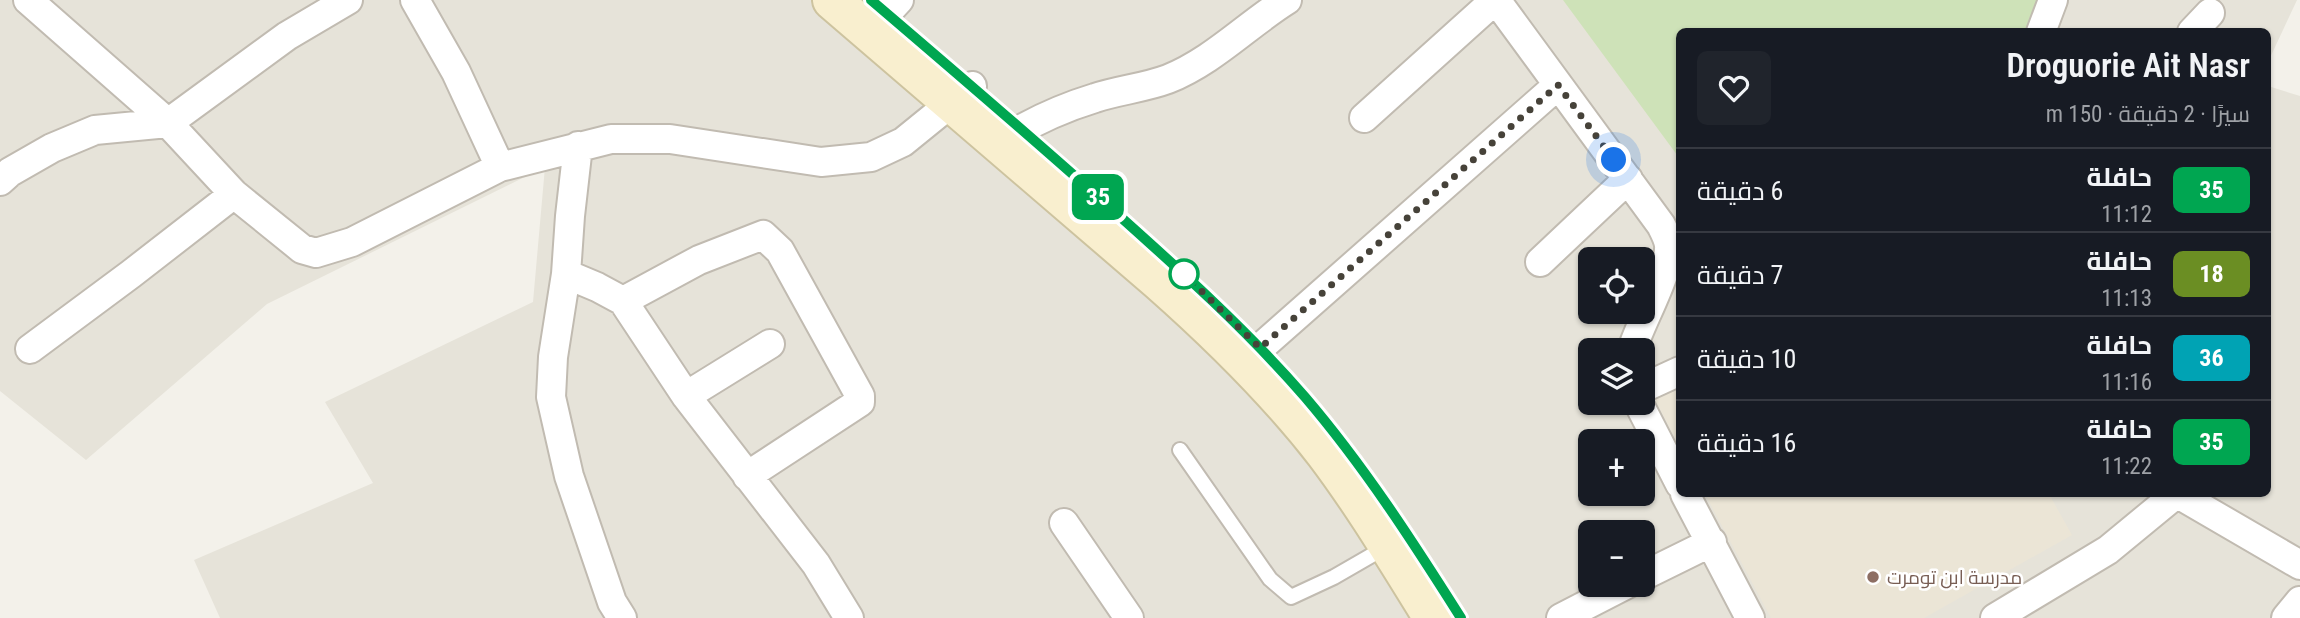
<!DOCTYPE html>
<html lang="ar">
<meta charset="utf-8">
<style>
:root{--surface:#171b24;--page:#20242c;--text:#f1f3f6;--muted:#9ea1a6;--line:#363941}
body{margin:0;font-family:"Roboto Condensed",Cairo,sans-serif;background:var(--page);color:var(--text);direction:rtl;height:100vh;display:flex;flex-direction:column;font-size:26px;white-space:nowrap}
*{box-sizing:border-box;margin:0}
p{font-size:23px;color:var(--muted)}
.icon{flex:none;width:38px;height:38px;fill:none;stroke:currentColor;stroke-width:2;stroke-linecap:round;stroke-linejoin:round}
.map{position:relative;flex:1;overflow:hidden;direction:ltr}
.drawer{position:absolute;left:1676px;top:28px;width:595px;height:469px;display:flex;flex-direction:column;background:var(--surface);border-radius:10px;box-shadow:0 2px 5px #0004;direction:rtl}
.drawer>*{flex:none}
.badge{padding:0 14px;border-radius:10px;font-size:24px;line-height:46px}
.fabs{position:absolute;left:1578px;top:247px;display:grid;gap:14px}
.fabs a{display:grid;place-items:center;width:77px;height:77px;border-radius:10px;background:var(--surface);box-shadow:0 2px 5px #0004;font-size:35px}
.you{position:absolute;width:35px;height:35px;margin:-18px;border:5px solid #fff;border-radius:50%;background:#1a73e8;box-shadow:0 0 0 10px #1a73e833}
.map>.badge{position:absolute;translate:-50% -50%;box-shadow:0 0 0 4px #fff}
.round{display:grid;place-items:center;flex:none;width:74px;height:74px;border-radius:10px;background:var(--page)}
.head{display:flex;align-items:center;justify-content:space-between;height:119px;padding:0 21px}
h1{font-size:33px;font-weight:600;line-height:52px}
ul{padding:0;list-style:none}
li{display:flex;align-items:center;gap:21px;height:84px;padding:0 21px;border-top:2px solid var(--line)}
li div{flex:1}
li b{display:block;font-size:26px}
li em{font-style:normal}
li .badge{min-width:77px;font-weight:700;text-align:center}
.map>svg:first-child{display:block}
.residential{fill:#e6e3d9;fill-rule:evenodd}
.education{fill:#ebe5d6}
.green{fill:#cee2b8}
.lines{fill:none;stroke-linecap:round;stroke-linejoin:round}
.lane-casing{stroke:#c1bbb1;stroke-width:18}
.street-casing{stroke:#c1bbb1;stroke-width:32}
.secondary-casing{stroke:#cdc39f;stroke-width:42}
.lane{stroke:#fff;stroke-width:14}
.street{stroke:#fff;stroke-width:28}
.secondary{stroke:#f9efcf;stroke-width:38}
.line-casing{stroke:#fff;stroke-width:16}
.line{stroke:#00a651;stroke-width:10}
.walk{stroke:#464239;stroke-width:7;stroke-dasharray:0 12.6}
.stop-dot{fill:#fff;stroke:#00a651;stroke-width:3.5}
.education-dot{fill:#8d6e63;stroke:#fff;stroke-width:2.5}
.labels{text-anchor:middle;stroke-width:5;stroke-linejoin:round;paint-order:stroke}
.education-label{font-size:19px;fill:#785e54;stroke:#fff;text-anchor:start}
</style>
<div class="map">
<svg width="2300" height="618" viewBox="0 0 2300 618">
<rect width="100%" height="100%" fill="#f3f1ea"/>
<!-- residential -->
<path class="residential" d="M0,0H2297L2268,62V32H1680V494H2268V86L2300,96V618H220L194,560L373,483L325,402L533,302L545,167L267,304L86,460L0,391ZM1591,259H1643V312H1591ZM1591,350H1643V402H1591ZM1591,441H1643V494H1591ZM1591,532H1643V584H1591Z"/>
<!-- education -->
<path class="education" d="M1680,377V447L1651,392Z
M1705,494H2049L2072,535L1924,618H1771Z"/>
<!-- green -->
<path class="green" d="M1563,0H2043L2029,31L1680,32V159Z"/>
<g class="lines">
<defs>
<path id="lane" d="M1180,450L1270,579L1291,597L1334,577L1386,547"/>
<path id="street" d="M28,0L168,123L234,194L302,249L316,253L352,242L500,167L611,139H670L821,162L871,157L903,142L972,86
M415,0L456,72L500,167
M1496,0L1661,225C1664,231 1668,238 1669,245C1671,270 1640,323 1632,350
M887,13L899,0
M2041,32L2053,0
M2192,32L2210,13
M1364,118L1495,0
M999,142C1028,124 1062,108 1095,98C1119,90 1144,88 1168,79C1213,61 1247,25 1287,0
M578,146L570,216L566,274L553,357L551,397L569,476L612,602L622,618
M0,181L10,172L52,148L95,130L168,123L287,36L348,0
M1540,262L1628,179
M566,274L597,287L623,301L686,396L816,564L849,618
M623,301L699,260L763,235L780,251L860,396V402L747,476
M1260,348L1558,85
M30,349L131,274L234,194
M1643,388L1680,371
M686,396L770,344
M1638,402L1680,484
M1685,494L1750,618
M2178,494L2300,565
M1064,523L1129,618
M1643,576L1712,542
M1561,618L1627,584
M1995,618L2108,550L2176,494
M2286,618L2300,601"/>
<path id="secondary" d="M832,0L1159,281C1219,334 1276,390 1325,453C1365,506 1398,562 1433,618"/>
</defs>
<!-- lane casing -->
<use href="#lane" class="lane-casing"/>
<!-- street casing -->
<use href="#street" class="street-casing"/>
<!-- secondary casing -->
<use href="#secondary" class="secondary-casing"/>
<!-- lane -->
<use href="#lane" class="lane"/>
<!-- street -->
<use href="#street" class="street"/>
<!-- secondary -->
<use href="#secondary" class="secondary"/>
</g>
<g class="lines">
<defs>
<path id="line" d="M871,0C953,70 1035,140 1115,212C1181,271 1247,330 1305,397C1364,466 1413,542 1461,618"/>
</defs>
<!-- line casing -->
<use href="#line" class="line-casing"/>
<!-- line -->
<use href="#line" class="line"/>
<!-- walk -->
<path class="walk" d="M1184,274L1260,348L1558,85L1614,160"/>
</g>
<!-- markers -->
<circle class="stop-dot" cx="1184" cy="274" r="14"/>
<circle class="education-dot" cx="1873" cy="577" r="7"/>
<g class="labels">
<!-- education labels -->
<g class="education-label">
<text x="1887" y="584">مدرسة ابن تومرت</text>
</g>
</g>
</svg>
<div class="fabs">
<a><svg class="icon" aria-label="locate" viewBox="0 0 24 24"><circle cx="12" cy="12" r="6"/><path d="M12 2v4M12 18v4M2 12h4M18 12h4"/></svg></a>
<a><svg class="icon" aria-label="layers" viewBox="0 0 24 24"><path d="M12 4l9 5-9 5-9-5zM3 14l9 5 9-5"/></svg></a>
<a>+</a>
<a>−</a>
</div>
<div class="you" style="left:1614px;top:160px"></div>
<b class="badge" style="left:1098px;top:197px;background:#00a651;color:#fff">35</b>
<section class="drawer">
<div class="head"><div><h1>Droguorie Ait Nasr</h1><p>سيرًا · 2 دقيقة · 150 m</p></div><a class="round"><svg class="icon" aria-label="heart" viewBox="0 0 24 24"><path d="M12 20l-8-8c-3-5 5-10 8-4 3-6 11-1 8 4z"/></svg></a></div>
<ul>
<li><span class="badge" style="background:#00a651;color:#fff">35</span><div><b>حافلة</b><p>11:12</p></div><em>6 دقيقة</em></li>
<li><span class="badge" style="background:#6b8e23;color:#fff">18</span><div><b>حافلة</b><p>11:13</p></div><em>7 دقيقة</em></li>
<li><span class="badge" style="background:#00a3b4;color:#fff">36</span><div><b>حافلة</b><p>11:16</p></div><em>10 دقيقة</em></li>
<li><span class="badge" style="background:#00a651;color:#fff">35</span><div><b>حافلة</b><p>11:22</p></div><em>16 دقيقة</em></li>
</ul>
</section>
</div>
